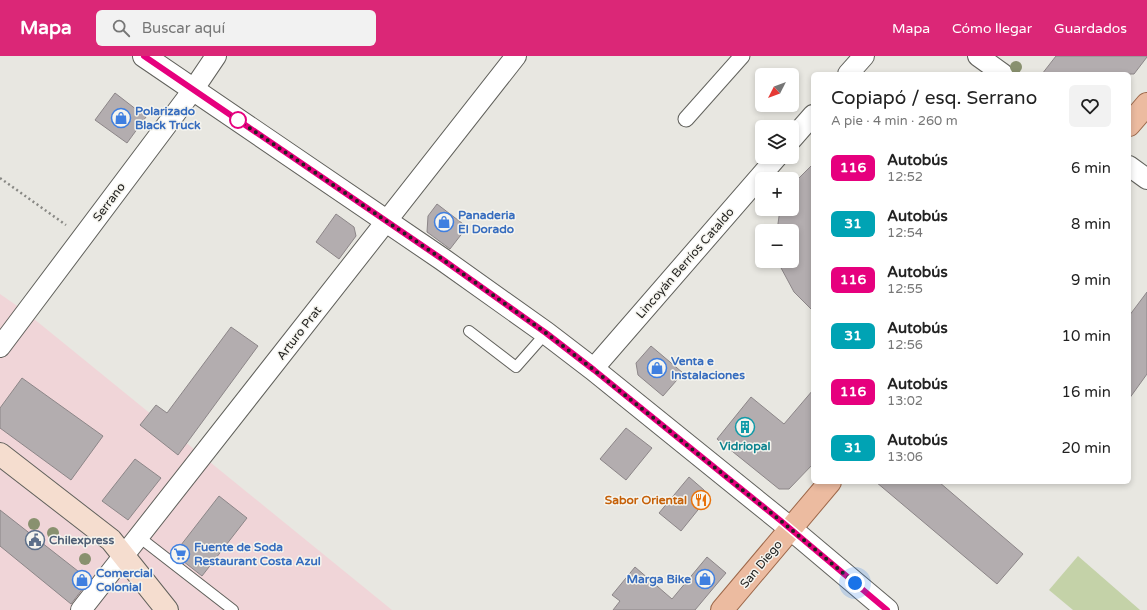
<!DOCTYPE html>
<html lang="es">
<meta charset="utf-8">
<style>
:root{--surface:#fff;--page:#f2f2f2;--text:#222;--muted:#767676;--accent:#db2777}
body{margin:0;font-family:"Varela Round",sans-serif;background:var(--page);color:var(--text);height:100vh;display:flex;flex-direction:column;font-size:15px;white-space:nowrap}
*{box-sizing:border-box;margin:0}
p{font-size:13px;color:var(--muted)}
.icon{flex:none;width:22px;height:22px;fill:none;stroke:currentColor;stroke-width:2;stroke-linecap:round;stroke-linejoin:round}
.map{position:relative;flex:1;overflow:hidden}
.sheet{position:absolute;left:811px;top:16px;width:320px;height:412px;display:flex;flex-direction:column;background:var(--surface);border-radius:6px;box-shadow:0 2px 6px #0003}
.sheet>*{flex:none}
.badge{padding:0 8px;border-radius:6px;font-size:14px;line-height:26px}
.needle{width:26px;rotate:228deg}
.fabs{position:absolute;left:755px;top:12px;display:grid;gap:8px}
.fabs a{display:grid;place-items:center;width:44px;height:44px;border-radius:6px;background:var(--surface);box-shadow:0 2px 6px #0003;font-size:20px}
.you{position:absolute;width:20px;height:20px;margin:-10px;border:3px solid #fff;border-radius:50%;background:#1a73e8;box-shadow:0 0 0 6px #1a73e833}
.map>.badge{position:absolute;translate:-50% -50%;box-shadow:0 0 0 2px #fff}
.round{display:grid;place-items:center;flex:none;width:42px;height:42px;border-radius:6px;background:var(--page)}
.head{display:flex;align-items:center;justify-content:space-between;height:68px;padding:0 20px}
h1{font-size:19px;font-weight:600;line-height:30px}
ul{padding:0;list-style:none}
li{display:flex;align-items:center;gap:12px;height:56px;padding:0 20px}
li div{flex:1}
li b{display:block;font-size:15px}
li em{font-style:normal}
li .badge{min-width:44px;font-weight:700;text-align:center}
header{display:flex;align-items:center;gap:24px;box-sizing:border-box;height:56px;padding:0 20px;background:var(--accent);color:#fff}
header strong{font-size:19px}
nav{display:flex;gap:22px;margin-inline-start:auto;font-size:14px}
.search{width:280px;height:36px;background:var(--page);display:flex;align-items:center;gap:10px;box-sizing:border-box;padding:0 14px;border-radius:6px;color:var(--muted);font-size:15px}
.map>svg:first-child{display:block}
.commercial{fill:#f0d5d8}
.green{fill:#c4d2a8}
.building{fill:#b3adaf;stroke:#8c8688}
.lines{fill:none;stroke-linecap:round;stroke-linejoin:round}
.service-casing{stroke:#61615c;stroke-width:12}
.pedestrian-casing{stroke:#61615c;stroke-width:17}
.minor-casing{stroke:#61615c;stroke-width:22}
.tertiary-casing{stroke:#61615c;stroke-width:24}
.secondary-casing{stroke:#61615c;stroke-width:24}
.primary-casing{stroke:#9d684a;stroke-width:24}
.path{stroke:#888884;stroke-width:2.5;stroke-dasharray:2 3;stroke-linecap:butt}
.service{stroke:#fff;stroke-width:10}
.pedestrian{stroke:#fff;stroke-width:15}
.minor{stroke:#fff;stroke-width:20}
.tertiary{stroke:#fff;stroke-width:22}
.secondary{stroke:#f5ddcf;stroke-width:22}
.primary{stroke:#ecbba0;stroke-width:22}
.tree{fill:#89916f}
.line-casing{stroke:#fff;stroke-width:9}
.line{stroke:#e6007e;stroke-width:6}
.walk{stroke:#222220;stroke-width:4;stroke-dasharray:0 7.2}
.stop-dot{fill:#fff;stroke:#e6007e;stroke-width:2}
.labels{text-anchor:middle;stroke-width:3;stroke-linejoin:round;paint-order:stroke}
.shop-label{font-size:12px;font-weight:bold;fill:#366cbe;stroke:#f5f4ee;text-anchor:start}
.street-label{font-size:12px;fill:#222220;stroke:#f5f4ee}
.culture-label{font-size:12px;font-weight:bold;fill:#0d838f;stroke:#f5f4ee}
.food-label{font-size:12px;font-weight:bold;fill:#c56008;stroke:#f5f4ee;text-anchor:end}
.service-label{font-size:12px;font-weight:bold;fill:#4e5e75;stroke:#f5f4ee;text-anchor:start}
</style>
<header>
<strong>Mapa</strong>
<div class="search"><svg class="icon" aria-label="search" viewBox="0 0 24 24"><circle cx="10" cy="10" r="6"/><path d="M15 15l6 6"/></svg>Buscar aquí</div>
<nav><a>Mapa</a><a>Cómo llegar</a><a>Guardados</a></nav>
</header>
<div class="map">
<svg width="1147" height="554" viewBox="0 0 1147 554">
<rect width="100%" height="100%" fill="#e8e7e1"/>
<!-- commercial -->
<path class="commercial" d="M0,238L23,254L392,554H0Z"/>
<!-- green -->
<path class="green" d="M1078,500L1140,554H1073L1049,534Z"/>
<!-- building -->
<path class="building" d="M1056,0H1147V1L1134,18H1042Z
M115,37L146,61L127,87L95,64Z
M813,108V255L794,236L780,210L779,205H792V175H777L780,153H792V129Z
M437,148L467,171L450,193L427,176L428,160Z
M336,158L354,171L356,180L339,203L316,186Z
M1147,236V318L1129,343V260Z
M231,271L258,290L178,399L140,369L156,349L167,357Z
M651,290L683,317L663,340L638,319L636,307Z
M22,322L103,380L71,424L0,372V352Z
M813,334V408L789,433H779L717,383L751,341L784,368Z
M626,372L652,392L626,424L600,403Z
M135,403L161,422L128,464L102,445Z
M689,421L704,434L706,444L681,475L659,457Z
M876,426H939L1023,498L997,528Z
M219,440L247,462L202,520L174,498Z
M0,454L83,519L84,531L71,548L0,490Z
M707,501L726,517L695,554H613L620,545L612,539L635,511L672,543Z"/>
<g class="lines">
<defs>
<path id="service" d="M469,275L516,311L546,277
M139,481L233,554"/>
<path id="pedestrian" d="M686,63L742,0"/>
<path id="minor" d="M978,0L1003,18
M848,18L864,0
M792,83L813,59
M1129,110L1147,123
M0,291L193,34L216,0
M593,313L777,101
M81,554L516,0"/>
<path id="tertiary" d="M144,0L442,203L546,277L593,313L791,473L887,554"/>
<path id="secondary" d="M0,398L111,484L167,554"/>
<path id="primary" d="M1129,69L1147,48
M722,554L830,426"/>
</defs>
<!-- service casing -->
<use href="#service" class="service-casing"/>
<!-- pedestrian casing -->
<use href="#pedestrian" class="pedestrian-casing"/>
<!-- minor casing -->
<use href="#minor" class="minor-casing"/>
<!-- tertiary casing -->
<use href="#tertiary" class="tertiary-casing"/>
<!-- secondary casing -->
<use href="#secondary" class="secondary-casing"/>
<!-- primary casing -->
<use href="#primary" class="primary-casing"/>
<!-- path -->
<path class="path" d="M0,122L66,169"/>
<!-- service -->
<use href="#service" class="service"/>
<!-- pedestrian -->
<use href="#pedestrian" class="pedestrian"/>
<!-- minor -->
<use href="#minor" class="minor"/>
<!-- tertiary -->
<use href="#tertiary" class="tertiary"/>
<!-- secondary -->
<use href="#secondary" class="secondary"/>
<!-- primary -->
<use href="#primary" class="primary"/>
</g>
<!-- trees -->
<g class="tree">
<circle cx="1016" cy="11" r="6"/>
<circle cx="34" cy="468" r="6"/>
<circle cx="53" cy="477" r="6"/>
<circle cx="85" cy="503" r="6"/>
</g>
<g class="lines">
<defs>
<path id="line" d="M144,0L442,203L546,277L594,314L781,465L887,554"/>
</defs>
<!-- line casing -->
<use href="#line" class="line-casing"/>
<!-- line -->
<use href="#line" class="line"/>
<!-- walk -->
<path class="walk" d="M238,64L232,60L442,203L546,277L594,314L781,465L855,527"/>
</g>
<!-- icons -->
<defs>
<symbol id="shop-ring" viewBox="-11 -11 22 22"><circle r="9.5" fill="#f5f4ee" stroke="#3f7fe0" stroke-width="1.5"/><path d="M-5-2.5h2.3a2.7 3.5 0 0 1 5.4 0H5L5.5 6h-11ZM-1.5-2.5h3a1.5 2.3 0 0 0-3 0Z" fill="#3f7fe0"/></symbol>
<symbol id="building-ring" viewBox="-11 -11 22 22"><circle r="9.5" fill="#f5f4ee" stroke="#0f9aa8" stroke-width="1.5"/><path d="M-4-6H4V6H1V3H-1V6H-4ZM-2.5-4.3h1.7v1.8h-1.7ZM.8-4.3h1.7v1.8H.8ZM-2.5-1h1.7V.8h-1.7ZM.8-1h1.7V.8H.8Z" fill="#0f9aa8"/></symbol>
<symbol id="restaurant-ring" viewBox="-11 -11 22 22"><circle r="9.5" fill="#f5f4ee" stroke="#e8710a" stroke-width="1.5"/><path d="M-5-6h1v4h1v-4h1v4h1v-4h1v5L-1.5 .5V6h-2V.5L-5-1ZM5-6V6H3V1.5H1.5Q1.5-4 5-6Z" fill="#e8710a"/></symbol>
<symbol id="civic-ring" viewBox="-11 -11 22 22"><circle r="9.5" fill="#f5f4ee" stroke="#5c6f8a" stroke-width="1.5"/><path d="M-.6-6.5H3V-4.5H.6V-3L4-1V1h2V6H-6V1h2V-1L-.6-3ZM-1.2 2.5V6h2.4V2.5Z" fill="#5c6f8a"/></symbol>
<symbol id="supermarket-ring" viewBox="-11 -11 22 22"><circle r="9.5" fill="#f5f4ee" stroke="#3f7fe0" stroke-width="1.5"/><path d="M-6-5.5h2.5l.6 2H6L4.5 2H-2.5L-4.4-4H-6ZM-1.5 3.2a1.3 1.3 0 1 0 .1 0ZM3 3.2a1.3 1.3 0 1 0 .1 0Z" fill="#3f7fe0"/></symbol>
</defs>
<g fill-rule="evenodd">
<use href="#shop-ring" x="110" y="51" width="22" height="22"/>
<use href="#shop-ring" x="433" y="155" width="22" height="22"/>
<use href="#shop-ring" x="646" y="301" width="22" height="22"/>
<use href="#building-ring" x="734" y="360" width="22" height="22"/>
<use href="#restaurant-ring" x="690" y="433" width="22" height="22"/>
<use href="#civic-ring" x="24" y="473" width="22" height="22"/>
<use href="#supermarket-ring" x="169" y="487" width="22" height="22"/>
<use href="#shop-ring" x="694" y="512" width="22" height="22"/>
<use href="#shop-ring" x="71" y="513" width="22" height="22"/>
</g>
<!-- markers -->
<circle class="stop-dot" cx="238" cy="64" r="8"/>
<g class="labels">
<!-- shop labels -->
<g class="shop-label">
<text x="135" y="59">Polarizado<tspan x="135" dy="14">Black Truck</tspan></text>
<text x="458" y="163">Panaderia<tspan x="458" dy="14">El Dorado</tspan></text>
<text x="671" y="309">Venta e<tspan x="671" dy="14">Instalaciones</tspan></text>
<text x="194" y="495">Fuente de Soda<tspan x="194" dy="14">Restaurant Costa Azul</tspan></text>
<text x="96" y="521">Comercial<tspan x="96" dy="14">Colonial</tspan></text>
<text x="691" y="527" text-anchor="end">Marga Bike</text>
</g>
<!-- street labels -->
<g class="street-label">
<text transform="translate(109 146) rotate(-53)" y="4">Serrano</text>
<text transform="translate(685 207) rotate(-49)" y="4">Lincoyán Berríos Cataldo</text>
<text transform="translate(299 277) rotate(-52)" y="4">Arturo Prat</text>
<text transform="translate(761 508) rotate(-50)" y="4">San Diego</text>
</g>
<!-- culture labels -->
<g class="culture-label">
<text x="745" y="394">Vidriopal</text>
</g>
<!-- food labels -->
<g class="food-label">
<text x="687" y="448">Sabor Oriental</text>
</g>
<!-- service labels -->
<g class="service-label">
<text x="49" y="488">Chilexpress</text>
</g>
</g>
</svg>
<div class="fabs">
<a><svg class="needle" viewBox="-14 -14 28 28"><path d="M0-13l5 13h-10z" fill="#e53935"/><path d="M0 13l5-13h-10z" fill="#767676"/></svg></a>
<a><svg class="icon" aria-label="layers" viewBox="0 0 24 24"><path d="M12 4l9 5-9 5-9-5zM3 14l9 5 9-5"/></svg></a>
<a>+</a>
<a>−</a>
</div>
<div class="you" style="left:855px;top:527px"></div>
<section class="sheet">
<div class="head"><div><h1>Copiapó / esq. Serrano</h1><p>A pie · 4 min · 260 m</p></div><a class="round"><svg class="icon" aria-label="heart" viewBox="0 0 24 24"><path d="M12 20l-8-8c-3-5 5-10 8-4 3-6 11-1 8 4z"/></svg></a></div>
<ul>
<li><span class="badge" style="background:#e6007e;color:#fff">116</span><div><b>Autobús</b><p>12:52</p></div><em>6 min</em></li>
<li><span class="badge" style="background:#00a3b4;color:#fff">31</span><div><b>Autobús</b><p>12:54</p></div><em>8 min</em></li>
<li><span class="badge" style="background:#e6007e;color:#fff">116</span><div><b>Autobús</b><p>12:55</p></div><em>9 min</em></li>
<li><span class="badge" style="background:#00a3b4;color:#fff">31</span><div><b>Autobús</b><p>12:56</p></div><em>10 min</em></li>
<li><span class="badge" style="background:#e6007e;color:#fff">116</span><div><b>Autobús</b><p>13:02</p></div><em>16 min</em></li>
<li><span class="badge" style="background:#00a3b4;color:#fff">31</span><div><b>Autobús</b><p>13:06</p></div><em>20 min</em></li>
</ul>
</section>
</div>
